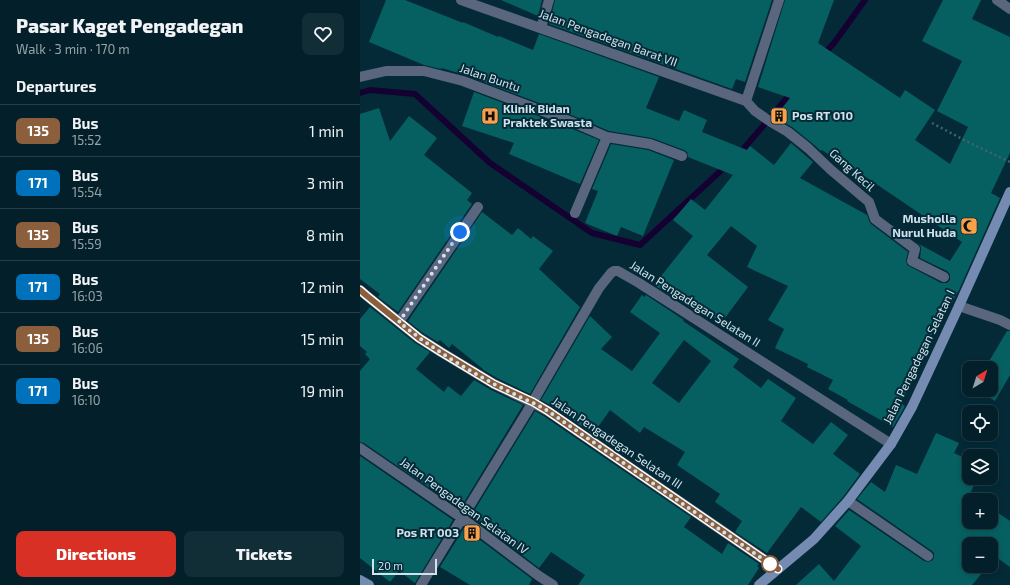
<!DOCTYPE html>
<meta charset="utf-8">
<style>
:root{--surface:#03202a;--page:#112d36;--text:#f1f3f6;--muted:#97a3a8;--line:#243e47;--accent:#d93025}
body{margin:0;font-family:"Exo 2",sans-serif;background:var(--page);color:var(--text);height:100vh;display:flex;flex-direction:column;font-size:15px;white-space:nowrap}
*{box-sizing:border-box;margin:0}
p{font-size:13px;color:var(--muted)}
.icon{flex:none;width:22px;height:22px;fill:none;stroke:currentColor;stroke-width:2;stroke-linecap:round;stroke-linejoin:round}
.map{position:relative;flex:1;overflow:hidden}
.sheet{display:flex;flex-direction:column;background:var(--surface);width:360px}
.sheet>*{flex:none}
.badge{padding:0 8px;border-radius:6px;font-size:14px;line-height:26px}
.needle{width:26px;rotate:38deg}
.tools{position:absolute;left:602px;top:361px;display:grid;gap:8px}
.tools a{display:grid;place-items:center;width:36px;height:36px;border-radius:8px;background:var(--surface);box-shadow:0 2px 6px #0003,0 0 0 1px var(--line);font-size:20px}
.scale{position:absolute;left:12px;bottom:10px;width:65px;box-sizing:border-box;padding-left:4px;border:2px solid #d0e3ec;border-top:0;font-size:11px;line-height:14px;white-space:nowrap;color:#d0e3ec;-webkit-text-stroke:3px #042a38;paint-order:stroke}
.you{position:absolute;width:20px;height:20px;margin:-10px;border:3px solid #fff;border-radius:50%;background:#1a73e8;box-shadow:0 0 0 6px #1a73e833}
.map>.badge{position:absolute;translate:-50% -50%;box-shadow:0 0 0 2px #fff}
h2{padding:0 16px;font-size:15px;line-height:36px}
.round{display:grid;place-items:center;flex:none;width:42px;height:42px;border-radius:8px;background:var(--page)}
.summary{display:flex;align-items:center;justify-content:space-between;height:68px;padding:0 16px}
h1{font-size:19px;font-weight:800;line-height:30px}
.button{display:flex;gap:8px;margin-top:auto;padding:8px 16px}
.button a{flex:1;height:46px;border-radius:8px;background:var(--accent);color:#fff;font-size:16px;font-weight:800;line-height:46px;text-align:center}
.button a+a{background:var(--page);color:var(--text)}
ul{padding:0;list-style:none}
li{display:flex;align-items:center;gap:12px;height:52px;padding:0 16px;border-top:1px solid var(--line)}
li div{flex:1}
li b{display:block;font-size:15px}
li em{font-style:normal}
li .badge{min-width:44px;font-weight:700;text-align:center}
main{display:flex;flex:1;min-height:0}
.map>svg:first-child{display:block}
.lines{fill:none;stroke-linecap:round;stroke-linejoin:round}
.stream{stroke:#140031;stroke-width:6}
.building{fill:#066061;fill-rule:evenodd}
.path{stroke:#42626f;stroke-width:2.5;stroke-dasharray:2 3;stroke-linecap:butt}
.street{stroke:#59667e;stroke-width:10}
.secondary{stroke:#758bb1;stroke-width:10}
.line-casing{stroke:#fff;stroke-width:9}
.line{stroke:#8b5e3c;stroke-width:6}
.walk{stroke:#d0e3ec;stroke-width:4;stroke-dasharray:0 7.2}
.stop-dot{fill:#fff;stroke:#8b5e3c;stroke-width:2}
.labels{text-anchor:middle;stroke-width:4;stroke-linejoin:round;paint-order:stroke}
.street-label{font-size:12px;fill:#d0e3ec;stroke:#042a38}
.poi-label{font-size:12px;font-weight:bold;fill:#d0e3ec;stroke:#042a38;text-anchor:start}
</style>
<main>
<section class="sheet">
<div class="summary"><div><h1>Pasar Kaget Pengadegan</h1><p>Walk · 3 min · 170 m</p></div><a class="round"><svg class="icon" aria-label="heart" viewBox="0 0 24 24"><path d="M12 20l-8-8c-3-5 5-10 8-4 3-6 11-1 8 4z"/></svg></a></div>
<h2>Departures</h2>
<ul>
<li><span class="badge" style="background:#8b5e3c;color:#fff">135</span><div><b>Bus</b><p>15:52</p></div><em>1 min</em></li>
<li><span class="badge" style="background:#0072bc;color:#fff">171</span><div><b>Bus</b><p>15:54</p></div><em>3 min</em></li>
<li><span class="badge" style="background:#8b5e3c;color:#fff">135</span><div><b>Bus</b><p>15:59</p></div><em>8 min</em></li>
<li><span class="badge" style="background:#0072bc;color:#fff">171</span><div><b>Bus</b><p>16:03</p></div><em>12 min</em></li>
<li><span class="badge" style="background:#8b5e3c;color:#fff">135</span><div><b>Bus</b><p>16:06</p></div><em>15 min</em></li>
<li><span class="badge" style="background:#0072bc;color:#fff">171</span><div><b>Bus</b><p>16:10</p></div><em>19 min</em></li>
</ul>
<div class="button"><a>Directions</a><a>Tickets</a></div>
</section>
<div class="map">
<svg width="650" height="585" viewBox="0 0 650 585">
<rect width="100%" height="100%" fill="#042a38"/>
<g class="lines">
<!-- stream -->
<path class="stream" d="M463,55L474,43L505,0
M0,93L10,90L55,94L130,163L232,233L280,245L366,166
M379,154L433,91"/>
</g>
<!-- building -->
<path class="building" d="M26,0H45L103,23V22L138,37L139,36L173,50L179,34L299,77L286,108L319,121L324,110L347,120L342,132L387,150L390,146L414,165L431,143L453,162L440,178L507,215L509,221L511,224L548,252L546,260L547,265L581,283H587L590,280V274L587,271L560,258L561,250V247L559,244L590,261L602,242L494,169L493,171L462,150L461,151L452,143L432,127L415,117L430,98L398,87L425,0H474L458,43L540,98L545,90L575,110L555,140L590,164L608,127L577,111L602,61L562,41L583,0H621L612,19L650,37V153L631,193L640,198L599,290L585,315L583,314L561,356L564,357L545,390H547L540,403L545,406L533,427L487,401L488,400L468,389L473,380L447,367L448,364L415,348L424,329L408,320L428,286L387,267L397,246L371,226L347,255L388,287L362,322L332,307L331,308L294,285L333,236L313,220L331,199L345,210L373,175L328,157L327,152L324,150L292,138L249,131L219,118L105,75L82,68L81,69L64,65L9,42Z
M141,0H182L178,16Z
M195,0H412L385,82L376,79L372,89L189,24Z
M114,92L215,130L239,140L220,184L149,154L154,143L102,126Z
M19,108L30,141L49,116L77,138L64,155L112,193L107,200L112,204L38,312L18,297L20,294L0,279V114Z
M251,144L288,150L314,160L283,236L261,227L257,236L225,223L238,191L232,189Z
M122,212L152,235L158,228L171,239L173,236L193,251L179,269L220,307L170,394L137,378L122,369H123L92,344L89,348L80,340L78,342L63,333L48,321Z
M282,295L284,297L286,295L324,320L323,321L379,359L373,367L401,388L408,379L436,398L421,421L453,444L471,422L488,435L473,454L500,474L483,497L461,522L441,507L407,553L375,532L382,521L355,502L360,494L317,465L325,452L284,427L280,433L250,410L233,434L192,406L181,400L230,316L252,337L241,349L272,371L300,333L270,312ZM324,340L351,361L319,403L292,383Z
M10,307L55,343L70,352L56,369L84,392L88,386L101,396L114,380L131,390L163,405L100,509L4,443L0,442V371L10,359L5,354L7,352L0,346V319Z
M647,331H650V375L635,401L617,390H631V368H625Z
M175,411L185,417L331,517L324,527L362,554L368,543L399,564L397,566L399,568L388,585H218L225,575L191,552L179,568L111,516Z
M576,433L599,443L594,453L609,460V478H617L610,494L618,500H609V522H631V508L650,521V567L636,557L631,562V544H609V566H628L612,585H436L459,564L474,581L501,546L475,526L489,510L564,561L568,562L573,560L574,556V553L572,551L497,499L511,482L525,492L536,465L557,474Z
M0,456L93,520L55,583L39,571L30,582L0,558Z
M104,528L172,579L169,585H110L80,567Z"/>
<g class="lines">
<!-- path -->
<path class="path" d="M572,123L606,141L650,162"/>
<!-- street -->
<path class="street" d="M101,0L386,101L395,111L411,122L428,132L448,148L471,170L509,202L515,219L555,249L552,261L584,277
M637,0L650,9
M181,28L189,0
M0,77L26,71H64L103,81L217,124L247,137L215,213
M386,101L419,0
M247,137L290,144L322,156
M0,290L7,296L59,338L81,352L134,384L173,403L188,411L418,569
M599,306L640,320L650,325
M39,322L118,207
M0,448L102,518L179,576L193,585
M488,501L568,556
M61,585L167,412L179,391L239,288L251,273L254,271H258L279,283L531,444"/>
<!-- secondary -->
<path class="secondary" d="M0,580L9,585
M399,585L454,539L488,501L531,444L552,407L599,306L650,192"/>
</g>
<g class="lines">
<defs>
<path id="line" d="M0,290L7,296L59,338L81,352L134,384L173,402L188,411L418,569"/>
</defs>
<!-- line casing -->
<use href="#line" class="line-casing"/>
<!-- line -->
<use href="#line" class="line"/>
<!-- walk -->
<path class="walk" d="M100,232L39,322C68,346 101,366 134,384C152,394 171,401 188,411L410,564"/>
</g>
<!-- icons -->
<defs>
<symbol id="hospital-square" viewBox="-11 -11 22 22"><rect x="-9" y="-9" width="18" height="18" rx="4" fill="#f8a14a" stroke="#042a38"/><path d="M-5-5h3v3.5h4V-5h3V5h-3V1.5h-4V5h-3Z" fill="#111"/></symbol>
<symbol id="building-square" viewBox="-11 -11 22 22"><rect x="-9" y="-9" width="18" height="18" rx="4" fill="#f8a14a" stroke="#042a38"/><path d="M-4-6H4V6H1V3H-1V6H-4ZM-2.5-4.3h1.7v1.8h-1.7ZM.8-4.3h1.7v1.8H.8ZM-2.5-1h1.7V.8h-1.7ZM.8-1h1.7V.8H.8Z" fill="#111"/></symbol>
<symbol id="mosque-square" viewBox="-11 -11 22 22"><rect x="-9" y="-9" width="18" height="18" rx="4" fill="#f8a14a" stroke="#042a38"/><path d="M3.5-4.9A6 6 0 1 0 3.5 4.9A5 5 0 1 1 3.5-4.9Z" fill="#111"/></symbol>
</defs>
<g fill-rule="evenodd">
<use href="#hospital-square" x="120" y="106" width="20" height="20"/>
<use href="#building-square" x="409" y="106" width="20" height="20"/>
<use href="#mosque-square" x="599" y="216" width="20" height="20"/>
<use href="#building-square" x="102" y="523" width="20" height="20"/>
</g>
<!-- markers -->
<circle class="stop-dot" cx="410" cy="564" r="8"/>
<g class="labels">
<!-- street labels -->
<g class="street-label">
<text transform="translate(248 38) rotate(20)" y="4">Jalan Pengadegan Barat VII</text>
<text transform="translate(130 78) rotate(19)" y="4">Jalan Buntu</text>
<text transform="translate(492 170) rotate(42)" y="4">Gang Kecil</text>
<text transform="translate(335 304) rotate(32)" y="4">Jalan Pengadegan Selatan II</text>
<text transform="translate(559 357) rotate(-64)" y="4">Jalan Pengadegan Selatan I</text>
<text transform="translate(257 443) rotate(34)" y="4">Jalan Pengadegan Selatan III</text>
<text transform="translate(104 506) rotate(36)" y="4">Jalan Pengadegan Selatan IV</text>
</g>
<!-- poi labels -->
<g class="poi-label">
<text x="143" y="113">Klinik Bidan<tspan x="143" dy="14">Praktek Swasta</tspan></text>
<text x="432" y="120">Pos RT 010</text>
<text x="596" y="223" text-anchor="end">Musholla<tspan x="596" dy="14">Nurul Huda</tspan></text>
<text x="99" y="537" text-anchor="end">Pos RT 003</text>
</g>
</g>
</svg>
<div class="tools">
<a><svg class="needle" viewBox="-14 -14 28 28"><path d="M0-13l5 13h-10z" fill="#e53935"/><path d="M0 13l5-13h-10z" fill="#97a3a8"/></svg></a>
<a><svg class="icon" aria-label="locate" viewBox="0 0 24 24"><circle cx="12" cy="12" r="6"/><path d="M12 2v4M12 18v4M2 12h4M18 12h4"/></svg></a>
<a><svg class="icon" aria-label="layers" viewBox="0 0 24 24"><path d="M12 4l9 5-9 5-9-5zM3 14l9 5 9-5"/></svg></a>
<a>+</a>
<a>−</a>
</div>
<div class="scale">20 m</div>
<div class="you" style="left:100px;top:232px"></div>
</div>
</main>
